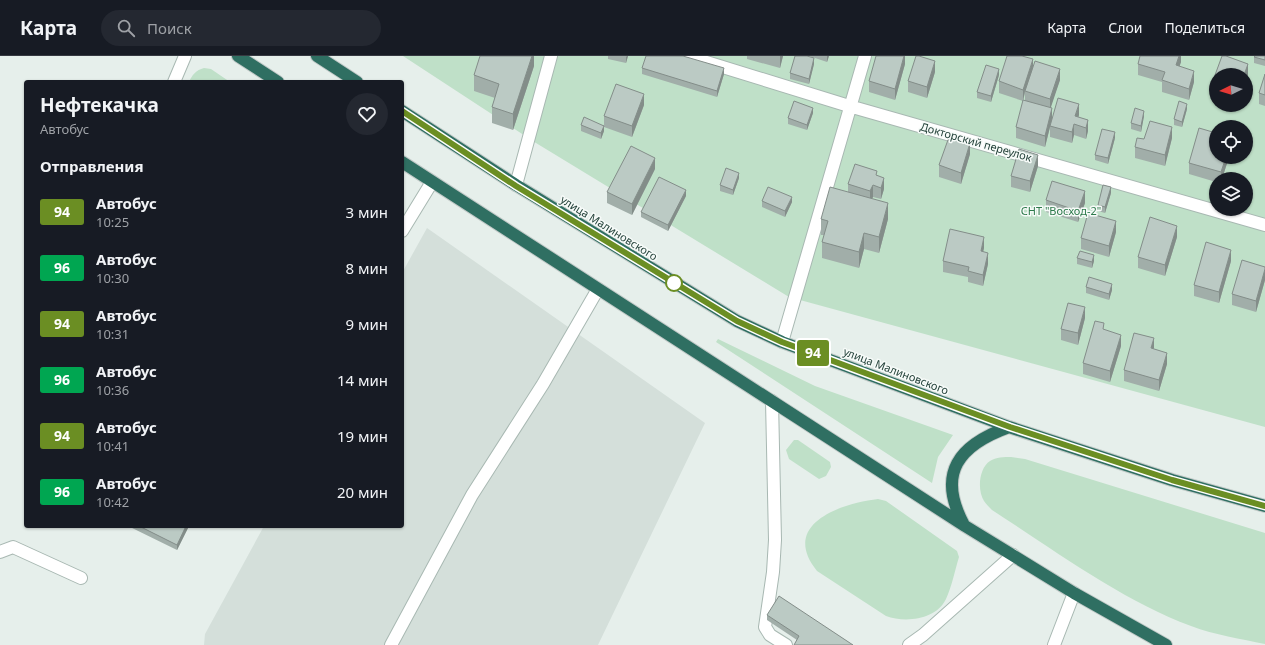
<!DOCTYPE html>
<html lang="ru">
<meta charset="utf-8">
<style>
:root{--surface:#171b24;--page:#242831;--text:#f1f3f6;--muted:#9ea1a6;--line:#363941}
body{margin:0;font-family:"Noto Sans",sans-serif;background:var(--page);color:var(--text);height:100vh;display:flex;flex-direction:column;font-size:15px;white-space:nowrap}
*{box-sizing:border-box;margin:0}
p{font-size:13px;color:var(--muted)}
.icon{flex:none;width:22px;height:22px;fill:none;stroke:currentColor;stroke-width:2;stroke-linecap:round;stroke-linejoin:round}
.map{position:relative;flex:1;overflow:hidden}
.sheet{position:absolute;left:24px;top:24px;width:380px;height:448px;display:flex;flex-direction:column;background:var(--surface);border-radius:4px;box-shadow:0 1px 3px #0004}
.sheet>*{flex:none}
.badge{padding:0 8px;border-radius:3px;font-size:14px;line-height:26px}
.needle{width:26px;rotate:265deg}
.tools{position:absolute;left:1209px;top:12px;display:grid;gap:8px}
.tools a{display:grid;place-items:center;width:44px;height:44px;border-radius:50%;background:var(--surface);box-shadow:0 1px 3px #0004;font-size:20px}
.map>.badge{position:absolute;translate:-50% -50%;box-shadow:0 0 0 2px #fff}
h2{padding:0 16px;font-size:15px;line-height:36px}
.round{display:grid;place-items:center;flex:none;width:42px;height:42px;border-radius:21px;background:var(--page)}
.summary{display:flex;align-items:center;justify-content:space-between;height:68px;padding:0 16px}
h1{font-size:19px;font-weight:700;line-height:30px}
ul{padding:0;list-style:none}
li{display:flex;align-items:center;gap:12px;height:56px;padding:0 16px}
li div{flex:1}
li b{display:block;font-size:15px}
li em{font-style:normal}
li .badge{min-width:44px;font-weight:700;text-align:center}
header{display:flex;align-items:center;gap:24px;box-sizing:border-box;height:56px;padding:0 20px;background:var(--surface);border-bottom:1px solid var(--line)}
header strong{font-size:19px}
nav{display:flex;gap:22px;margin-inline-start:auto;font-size:14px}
.search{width:280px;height:36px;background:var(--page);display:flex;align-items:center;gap:10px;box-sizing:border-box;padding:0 14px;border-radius:22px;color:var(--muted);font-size:15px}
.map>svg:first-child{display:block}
.built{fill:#d4dfda}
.green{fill:#bfe0c8;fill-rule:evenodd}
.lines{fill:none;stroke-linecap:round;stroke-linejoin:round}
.minor-casing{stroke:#a8b8b2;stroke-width:14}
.highway-casing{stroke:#c2cac8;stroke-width:14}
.minor{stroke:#fff;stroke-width:12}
.highway{stroke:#2f6f62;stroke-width:12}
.wall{fill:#a1aea9}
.shaded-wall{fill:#838d89}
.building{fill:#bbcac4;stroke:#838d89}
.line-casing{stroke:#fff;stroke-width:9}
.line{stroke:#6b8e23;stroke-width:6}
.stop-dot{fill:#fff;stroke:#6b8e23;stroke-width:2}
.labels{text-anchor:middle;stroke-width:3;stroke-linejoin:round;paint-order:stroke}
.street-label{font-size:11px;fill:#24423a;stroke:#f7fbf9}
.park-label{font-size:11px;fill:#2d7a4b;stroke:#f7fbf9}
</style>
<header>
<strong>Карта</strong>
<div class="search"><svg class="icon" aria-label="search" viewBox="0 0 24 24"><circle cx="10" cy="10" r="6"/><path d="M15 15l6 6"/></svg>Поиск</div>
<nav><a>Карта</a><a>Слои</a><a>Поделиться</a></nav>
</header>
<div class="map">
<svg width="1265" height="589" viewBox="0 0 1265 589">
<rect width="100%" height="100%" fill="#e6efeb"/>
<!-- built -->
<path class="built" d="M427,172L705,367L598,589H204L205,578L264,470H402V217Z"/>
<!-- green -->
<path class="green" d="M403,0H1265V371L789,241L536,87ZM1216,19H1246V49H1216ZM1216,71H1246V101H1216ZM1216,123H1246V153H1216Z
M204,12L211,13L230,26H189C192,19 196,14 204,12Z
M718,283L815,330L953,379L938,401L932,427L716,286Z
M794,384H798L830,406L831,411L826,420L819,423L789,403L786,394Z
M1011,401L1025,403L1265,477V588C1241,583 1215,579 1191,570C1123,545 1054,494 992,454C989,451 986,448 984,445C977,434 979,412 990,405C996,401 1004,401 1011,401Z
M878,443L886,445L957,495L959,501C955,514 952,530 946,543C936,564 905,567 886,560L817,515C779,468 842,447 878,443Z"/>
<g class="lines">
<defs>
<path id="minor" d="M687,0L849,50L1265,169
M174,26L185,0
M516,129L551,0
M402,175L432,126
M782,286L865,0
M772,345L775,484L773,516L765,571L770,579L786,589
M0,496L13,491L81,522
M391,589L472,439L543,328L598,233
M909,589L923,579L1013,499
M1054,589L1074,537"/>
<path id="highway" d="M238,0L278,26
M317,0L357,26
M402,55L516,129L737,265L782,286L1009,371L1172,424L1265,450
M402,106L965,470L1074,537L1166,589
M964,469C936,417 959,389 1009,371"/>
</defs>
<!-- minor casing -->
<use href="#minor" class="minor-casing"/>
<!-- highway casing -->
<use href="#highway" class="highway-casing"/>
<!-- minor -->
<use href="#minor" class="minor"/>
<!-- highway -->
<use href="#highway" class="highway"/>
</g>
<!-- wall -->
<path class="wall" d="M534,0V10L513,74L492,67V51L495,42L474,35V19Z
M608,0H628L626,7L608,3Z
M747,0H783L780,12L747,3Z
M809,0H829L827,6Z
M905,0V8L895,44L869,36V25Z
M1181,0V6L1179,10L1194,26L1189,44L1162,36V26L1138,19V8Z
M1222,0H1226L1248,8V19L1246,25V19H1216V43L1211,41V30Z
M1265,0V10L1254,7V1Z
M814,8L809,28L790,23V17Z
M642,12L724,18L717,41L642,18Z
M1033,13L1060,24L1050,51L1052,62L1079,59L1078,61L1088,64V75L1086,83L1074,79L1072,87L1050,81V71L1045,91L1016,82V71L1025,44V37L1023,45L999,37V25Z
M935,16L927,42L908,36V25Z
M1265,18V50L1259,48V37Z
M999,19L991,46L977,42V36Z
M644,49L632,81L604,71V75L601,83L581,75V69H604V60Z
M1187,53L1182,71L1174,69V63Z
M813,57L807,74L788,68V62Z
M1144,60L1141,76L1131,73V67Z
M1115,82L1108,108L1095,104V99Z
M1172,82L1165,110L1135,102V91L1144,83Z
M970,98L961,128L939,121V109Z
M1216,101H1229L1222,123H1216V126L1189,118V107Z
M1038,110L1030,136L1011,131V120Z
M655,113L632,159L607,147V136Z
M877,119L884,133L881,143L873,141L872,143L888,163L879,197L864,193L859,212L822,202V186L824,179H821V163L848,136V128Z
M739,122L733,139L720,135V129Z
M1111,137L1105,157L1098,155V149Z
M686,140L668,175L641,161V156Z
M1046,144L1085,147L1078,166L1046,156Z
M762,145L792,146L785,161L762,151Z
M1116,176L1109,201L1081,193V182Z
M1177,181L1165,220L1138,212V201Z
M984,192L983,195L988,208L983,230L968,226V221L943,216V205Z
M1077,202L1094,205L1092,212L1077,208Z
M1231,205L1219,247L1194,240V229Z
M1265,211V224L1256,256L1232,249V238Z
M1086,231L1112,234L1109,244L1086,237Z
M1085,262L1078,289L1061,284V273Z
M1104,273L1121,290L1110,326L1083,318V307Z
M1154,293L1167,308L1159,335L1124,325V314Z
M128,470H189L177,494Z
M767,559L853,589L797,584L767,564Z"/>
<!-- shaded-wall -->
<path class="shaded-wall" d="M532,0H534V10L513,74V58Z
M627,0H628L626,7V1Z
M780,0H783L780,12Z
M827,0H829L827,6Z
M904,0H905V8L895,44V33Z
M1179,0H1181V6L1176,21V9Z
M814,2V8L809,28V23Z
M1033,3V15L1025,35L1023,45V34Z
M935,5V16L927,42V31Z
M1248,8V19L1246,25V19H1244Z
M724,12V18L717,41V35Z
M999,13V19L991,46V40Z
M1060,13V24L1050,54V43Z
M1194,15V26L1189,44V33Z
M644,38V49L632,81V70Z
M1079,48V59L1076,69L1075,60Z
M1187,48V53L1182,71V66Z
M813,52V57L807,74V69Z
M1052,52V63L1045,91V80Z
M1144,55V60L1141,76V70Z
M1088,64V75L1086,83V72Z
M1074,68V79L1072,87V76Z
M604,70V75L601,83V77Z
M1172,71V82L1165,110V99Z
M1115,76V82L1108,108V102Z
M970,87V98L961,128V117Z
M1038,99V110L1030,136V125Z
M1226,101H1229L1222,123H1221V116Z
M655,102V113L632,159V148Z
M739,117V122L733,139V134Z
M884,122V133L881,143V132Z
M873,129V141L870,146V135Z
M1111,131V137L1105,157V151Z
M686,134V140L668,175V169Z
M1085,135V147L1078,166V155Z
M792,141V146L785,161V155Z
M888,147V163L879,197V181Z
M1116,165V176L1109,201V190Z
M1177,170V181L1165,220V209Z
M864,177V193L859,212V196Z
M984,181V192L981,206V195Z
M1231,194V205L1219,247V236Z
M988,197V208L983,230V219Z
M1094,199V205L1092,212V206Z
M1265,213V224L1256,256V245Z
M1112,228V234L1109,244V238Z
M1085,251V262L1078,289V277Z
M1121,279V290L1110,326V315Z
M1154,282V293L1151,292Z
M1167,297V308L1159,335V324Z
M186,470H189L177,494V489Z"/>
<!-- building -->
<path class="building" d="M480,0H532L513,58L492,51L499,28L474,19Z
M646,0H683L724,12L717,35L642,12Z
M795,0H807L814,2L809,23L790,17Z
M876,0H904L895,33L869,25Z
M916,0H919L935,5L927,31L908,25Z
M1007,0H1022L1033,3L1023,34L999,25Z
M1140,0H1179L1176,9L1194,15L1189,33L1162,24L1165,16L1138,8Z
M1222,0H1226L1248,8L1244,19H1216V32L1211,30Z
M1255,0H1265V4L1254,1Z
M1035,5L1060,13L1050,43L1025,35Z
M986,9L999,13L991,40L977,36Z
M1265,18V39L1259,37Z
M616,28L644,38L632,70L604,60Z
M1058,42L1079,48L1075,60L1088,64L1086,72L1074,68L1072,76L1050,70Z
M1023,44L1052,52L1045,80L1016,71Z
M794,45L813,52L807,69L788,62Z
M1179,45L1187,48L1182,66L1174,63Z
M1135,52L1144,55L1141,70L1131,67Z
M584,61L604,70L601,77L581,69Z
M1150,65L1172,71L1165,99L1135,91L1137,82L1144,83Z
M1199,72L1216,77V101H1226L1221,116L1189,107Z
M1102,73L1115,76L1108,102L1095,99Z
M949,81L970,87L961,117L939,109Z
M631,90L655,102L632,148L607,136Z
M1019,93L1038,99L1030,125L1011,120Z
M855,108L877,115L876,119L884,122L881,132L873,129L870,135L848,128Z
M726,112L739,117L733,134L720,129Z
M659,121L686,134L668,169L641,156Z
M1052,125L1085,135L1078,155L1046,144Z
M1103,129L1111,131L1105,151L1098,149Z
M768,131L792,141L785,155L762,145Z
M830,131L888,147L879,181L864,177L859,196L822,186L828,165L821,163Z
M1088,157L1116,165L1109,190L1081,182Z
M1150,161L1177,170L1165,209L1138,201Z
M950,173L984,181L981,195L988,197L983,219L968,215L969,211L943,205Z
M1206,186L1231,194L1219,236L1194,229Z
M1080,195L1094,199L1092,206L1077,202Z
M1242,204L1265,211V213L1256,245L1232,238Z
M1089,221L1112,228L1109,238L1086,231Z
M1068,247L1085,251L1078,277L1061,273Z
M1095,265L1104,267L1103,273L1121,279L1110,315L1083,307Z
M1134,277L1154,282L1151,292L1167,297L1159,324L1124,314Z
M139,470H186L177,489Z
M779,540L853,589H794L799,580L767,559Z"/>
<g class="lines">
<defs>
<path id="line" d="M402,55L516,130L737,265L782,286L1010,371L1172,424L1265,450"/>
</defs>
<!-- line casing -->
<use href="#line" class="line-casing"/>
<!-- line -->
<use href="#line" class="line"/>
</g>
<!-- markers -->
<circle class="stop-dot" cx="674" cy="227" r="8"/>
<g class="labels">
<!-- street labels -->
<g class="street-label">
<text transform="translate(976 86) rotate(16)" y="4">Докторский переулок</text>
<text transform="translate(609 172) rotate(32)" y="4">улица Малиновского</text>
<text transform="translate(896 315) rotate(21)" y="4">улица Малиновского</text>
</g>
<!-- park labels -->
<g class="park-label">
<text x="1061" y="159">СНТ "Восход-2"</text>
</g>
</g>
</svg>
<div class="tools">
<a><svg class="needle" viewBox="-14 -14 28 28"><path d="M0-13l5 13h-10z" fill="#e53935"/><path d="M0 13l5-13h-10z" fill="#9ea1a6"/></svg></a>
<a><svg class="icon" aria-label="locate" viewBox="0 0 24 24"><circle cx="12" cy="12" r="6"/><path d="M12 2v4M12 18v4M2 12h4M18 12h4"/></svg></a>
<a><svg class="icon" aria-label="layers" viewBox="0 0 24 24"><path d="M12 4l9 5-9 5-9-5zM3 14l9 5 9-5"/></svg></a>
</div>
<b class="badge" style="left:813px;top:297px;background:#6b8e23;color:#fff">94</b>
<section class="sheet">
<div class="summary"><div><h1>Нефтекачка</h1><p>Автобус</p></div><a class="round"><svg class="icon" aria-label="heart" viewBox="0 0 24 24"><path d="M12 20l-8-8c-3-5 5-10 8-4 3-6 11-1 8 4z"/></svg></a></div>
<h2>Отправления</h2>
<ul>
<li><span class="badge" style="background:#6b8e23;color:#fff">94</span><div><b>Автобус</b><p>10:25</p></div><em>3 мин</em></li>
<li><span class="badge" style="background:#00a651;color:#fff">96</span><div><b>Автобус</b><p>10:30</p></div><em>8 мин</em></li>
<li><span class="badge" style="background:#6b8e23;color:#fff">94</span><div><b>Автобус</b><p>10:31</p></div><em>9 мин</em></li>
<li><span class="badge" style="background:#00a651;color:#fff">96</span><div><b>Автобус</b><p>10:36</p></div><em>14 мин</em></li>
<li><span class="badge" style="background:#6b8e23;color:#fff">94</span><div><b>Автобус</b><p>10:41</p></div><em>19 мин</em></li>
<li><span class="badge" style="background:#00a651;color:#fff">96</span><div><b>Автобус</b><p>10:42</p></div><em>20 мин</em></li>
</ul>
</section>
</div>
